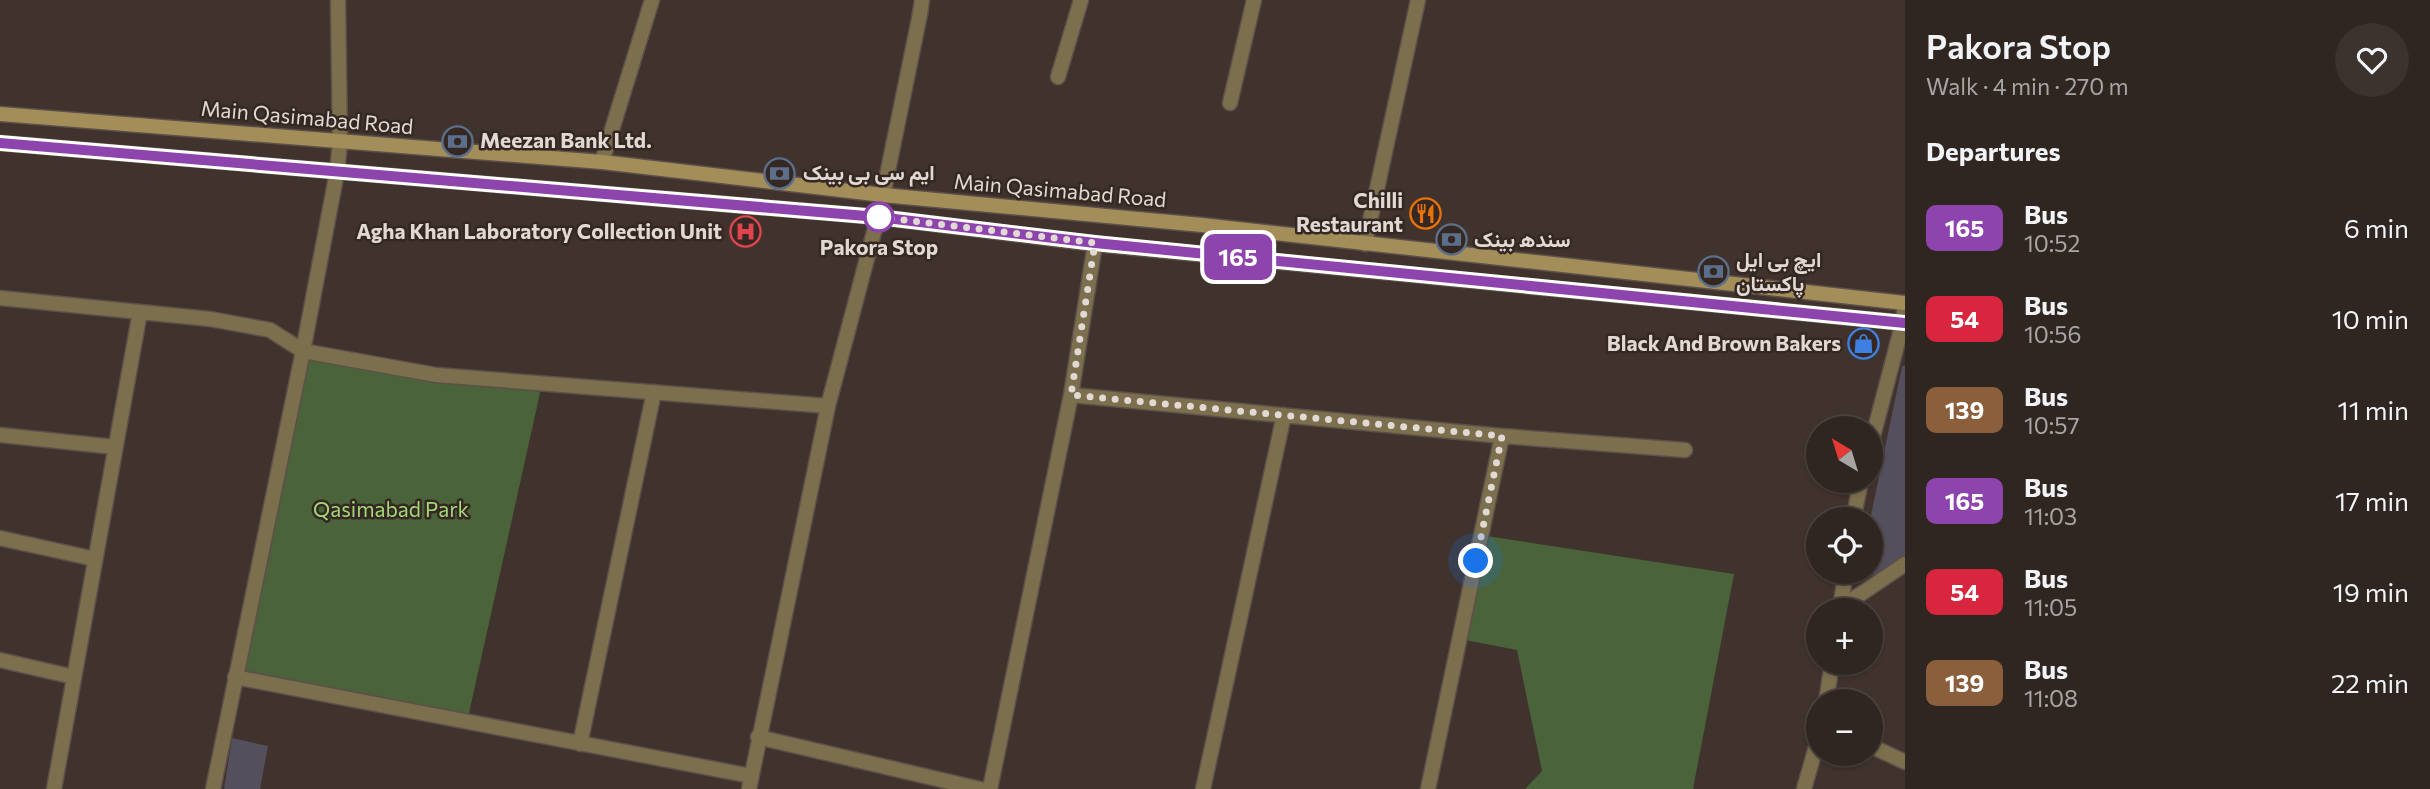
<!DOCTYPE html>
<meta charset="utf-8">
<style>
:root{--surface:#302621;--page:#3c322e;--text:#f1f3f6;--muted:#a8a5a5;--line:#4b433f}
body{margin:0;font-family:Commissioner,Vazirmatn,sans-serif;background:var(--page);color:var(--text);height:100vh;display:flex;flex-direction:column;font-size:26px;white-space:nowrap}
*{box-sizing:border-box;margin:0}
p{font-size:23px;color:var(--muted)}
.icon{flex:none;width:38px;height:38px;fill:none;stroke:currentColor;stroke-width:2;stroke-linecap:round;stroke-linejoin:round}
.map{position:relative;flex:1;overflow:hidden}
.drawer{display:flex;flex-direction:column;background:var(--surface);width:525px}
.drawer>*{flex:none}
.badge{padding:0 14px;border-radius:10px;font-size:24px;line-height:46px}
.needle{width:46px;rotate:322deg}
.fabs{position:absolute;left:1806px;top:416px;display:grid;gap:14px}
.fabs a{display:grid;place-items:center;width:77px;height:77px;border-radius:50%;background:var(--surface);box-shadow:0 2px 5px #0004,0 0 0 2px var(--line);font-size:35px}
.you{position:absolute;width:35px;height:35px;margin:-18px;border:5px solid #fff;border-radius:50%;background:#1a73e8;box-shadow:0 0 0 10px #1a73e833}
.map>.badge{position:absolute;translate:-50% -50%;box-shadow:0 0 0 4px #fff}
h2{padding:0 21px;font-size:26px;line-height:63px}
.round{display:grid;place-items:center;flex:none;width:74px;height:74px;border-radius:37px;background:var(--page)}
.head{display:flex;align-items:center;justify-content:space-between;height:119px;padding:0 21px}
h1{font-size:33px;font-weight:600;line-height:52px}
ul{padding:0;list-style:none}
li{display:flex;align-items:center;gap:21px;height:91px;padding:0 21px}
li div{flex:1}
li b{display:block;font-size:26px}
li em{font-style:normal}
li .badge{min-width:77px;font-weight:700;text-align:center}
main{display:flex;flex:1;min-height:0}
.map>svg:first-child{display:block}
.green{fill:#4b633a}
.building{fill:#544f5d}
.lines{fill:none;stroke-linecap:round;stroke-linejoin:round}
.minor-casing{stroke:#5d504a;stroke-width:17}
.tertiary-casing{stroke:#5d504a;stroke-width:17}
.secondary-casing{stroke:#5d504a;stroke-width:17}
.minor{stroke:#7c6f4e;stroke-width:14}
.tertiary{stroke:#7c6f4e;stroke-width:14}
.secondary{stroke:#a38e59;stroke-width:14}
.line-casing{stroke:#fff;stroke-width:16}
.line{stroke:#8e44ad;stroke-width:10}
.walk{stroke:#e2d9d5;stroke-width:7;stroke-dasharray:0 12.6}
.stop-dot{fill:#fff;stroke:#8e44ad;stroke-width:3.5}
.labels{text-anchor:middle;stroke-width:5;stroke-linejoin:round;paint-order:stroke}
.street-label{font-size:21px;fill:#e2d9d5;stroke:#352822}
.poi-label{font-size:21px;font-weight:bold;fill:#e2d9d5;stroke:#352822;text-anchor:start}
.stop-label{font-size:21px;font-weight:bold;fill:#e2d9d5;stroke:#352822}
.park-label{font-size:21px;fill:#a2d877;stroke:#352822}
</style>
<main>
<div class="map">
<svg width="1905" height="789" viewBox="0 0 1905 789">
<rect width="100%" height="100%" fill="#40322c"/>
<!-- green -->
<path class="green" d="M303,351L542,384L467,722L235,677Z
M1481,535L1734,574L1693,789H1525L1542,771L1517,650L1460,639Z"/>
<!-- building -->
<path class="building" d="M1902,366H1905V562L1858,582L1860,572H1871L1870,520Z
M232,738L268,746L260,789H224Z"/>
<g class="lines">
<defs>
<path id="minor" d="M1058,77L1081,0
M1230,103L1254,0
M602,162L652,0
M883,195L920,14
M1365,244L1418,0
M0,298L210,319L270,330L303,351L436,375L828,406L878,217
M1071,395L1095,244
M0,435L115,447
M1502,436L1685,450
M1871,444L1903,322L1905,303
M1853,520L1861,481
M0,538L95,559
M1840,608L1846,572
M1840,611V608L1905,564
M0,660L74,677
M235,677L751,776
M1826,702L1832,663
M758,737L980,789
M580,744L654,392
M1871,746L1905,762
M54,789L140,312
M213,789L303,351L337,172L340,143L338,0
M749,789L828,406
M990,789L1071,395L1502,436L1428,789
M1203,789L1284,415
M1804,789L1818,740"/>
<path id="tertiary" d="M920,14L922,0"/>
<path id="secondary" d="M0,114L602,162L883,195L1202,225L1905,303
M0,143L878,217L1095,244L1905,323"/>
</defs>
<!-- minor casing -->
<use href="#minor" class="minor-casing"/>
<!-- tertiary casing -->
<use href="#tertiary" class="tertiary-casing"/>
<!-- secondary casing -->
<use href="#secondary" class="secondary-casing"/>
<!-- minor -->
<use href="#minor" class="minor"/>
<!-- tertiary -->
<use href="#tertiary" class="tertiary"/>
<!-- secondary -->
<use href="#secondary" class="secondary"/>
</g>
<g class="lines">
<defs>
<path id="line" d="M0,143L878,217L1095,243L1905,323"/>
</defs>
<!-- line casing -->
<use href="#line" class="line-casing"/>
<!-- line -->
<use href="#line" class="line"/>
<!-- walk -->
<path class="walk" d="M879,217L1095,243L1071,395L1502,436L1476,561"/>
</g>
<!-- icons -->
<defs>
<symbol id="bank-ring" viewBox="-11 -11 22 22"><circle r="9.5" fill="#352822" stroke="#5c6f8a" stroke-width="1.5"/><path d="M-6-4H6V4H-6ZM0-2.3a2.3 2.3 0 1 0 0 4.6a2.3 2.3 0 1 0 0-4.6Z" fill="#5c6f8a"/></symbol>
<symbol id="restaurant-ring" viewBox="-11 -11 22 22"><circle r="9.5" fill="#352822" stroke="#e8710a" stroke-width="1.5"/><path d="M-5-6h1v4h1v-4h1v4h1v-4h1v5L-1.5 .5V6h-2V.5L-5-1ZM5-6V6H3V1.5H1.5Q1.5-4 5-6Z" fill="#e8710a"/></symbol>
<symbol id="hospital-ring" viewBox="-11 -11 22 22"><circle r="9.5" fill="#352822" stroke="#e0444e" stroke-width="1.5"/><path d="M-5-5h3v3.5h4V-5h3V5h-3V1.5h-4V5h-3Z" fill="#e0444e"/></symbol>
<symbol id="shop-ring" viewBox="-11 -11 22 22"><circle r="9.5" fill="#352822" stroke="#3f7fe0" stroke-width="1.5"/><path d="M-5-2.5h2.3a2.7 3.5 0 0 1 5.4 0H5L5.5 6h-11ZM-1.5-2.5h3a1.5 2.3 0 0 0-3 0Z" fill="#3f7fe0"/></symbol>
</defs>
<g fill-rule="evenodd">
<use href="#bank-ring" x="440" y="124" width="35" height="35"/>
<use href="#bank-ring" x="762" y="156" width="35" height="35"/>
<use href="#restaurant-ring" x="1408" y="196" width="35" height="35"/>
<use href="#hospital-ring" x="728" y="214" width="35" height="35"/>
<use href="#bank-ring" x="1434" y="222" width="35" height="35"/>
<use href="#bank-ring" x="1696" y="254" width="35" height="35"/>
<use href="#shop-ring" x="1846" y="326" width="35" height="35"/>
</g>
<!-- markers -->
<circle class="stop-dot" cx="879" cy="217" r="14"/>
<g class="labels">
<!-- street labels -->
<g class="street-label">
<text transform="translate(307 118) rotate(5)" y="7">Main Qasimabad Road</text>
<text transform="translate(1060 191) rotate(5)" y="7">Main Qasimabad Road</text>
</g>
<!-- poi labels -->
<g class="poi-label">
<text x="480" y="148">Meezan Bank Ltd.</text>
<text x="803" y="180">ایم سی بی بینک</text>
<text x="1403" y="208" text-anchor="end">Chilli<tspan x="1403" dy="24">Restaurant</tspan></text>
<text x="722" y="239" text-anchor="end">Agha Khan Laboratory Collection Unit</text>
<text x="1474" y="247">سندھ بینک</text>
<text x="1736" y="267">ایچ بی ایل<tspan x="1736" dy="24">پاکستان</tspan></text>
<text x="1841" y="351" text-anchor="end">Black And Brown Bakers</text>
</g>
<!-- stop labels -->
<g class="stop-label">
<text x="879" y="255">Pakora Stop</text>
</g>
<!-- park labels -->
<g class="park-label">
<text x="391" y="517">Qasimabad Park</text>
</g>
</g>
</svg>
<div class="fabs">
<a><svg class="needle" viewBox="-14 -14 28 28"><path d="M0-13l5 13h-10z" fill="#e53935"/><path d="M0 13l5-13h-10z" fill="#a8a5a5"/></svg></a>
<a><svg class="icon" aria-label="locate" viewBox="0 0 24 24"><circle cx="12" cy="12" r="6"/><path d="M12 2v4M12 18v4M2 12h4M18 12h4"/></svg></a>
<a>+</a>
<a>−</a>
</div>
<div class="you" style="left:1476px;top:561px"></div>
<b class="badge" style="left:1238px;top:257px;background:#8e44ad;color:#fff">165</b>
</div>
<section class="drawer">
<div class="head"><div><h1>Pakora Stop</h1><p>Walk · 4 min · 270 m</p></div><a class="round"><svg class="icon" aria-label="heart" viewBox="0 0 24 24"><path d="M12 20l-8-8c-3-5 5-10 8-4 3-6 11-1 8 4z"/></svg></a></div>
<h2>Departures</h2>
<ul>
<li><span class="badge" style="background:#8e44ad;color:#fff">165</span><div><b>Bus</b><p>10:52</p></div><em>6 min</em></li>
<li><span class="badge" style="background:#d7263d;color:#fff">54</span><div><b>Bus</b><p>10:56</p></div><em>10 min</em></li>
<li><span class="badge" style="background:#8b5e3c;color:#fff">139</span><div><b>Bus</b><p>10:57</p></div><em>11 min</em></li>
<li><span class="badge" style="background:#8e44ad;color:#fff">165</span><div><b>Bus</b><p>11:03</p></div><em>17 min</em></li>
<li><span class="badge" style="background:#d7263d;color:#fff">54</span><div><b>Bus</b><p>11:05</p></div><em>19 min</em></li>
<li><span class="badge" style="background:#8b5e3c;color:#fff">139</span><div><b>Bus</b><p>11:08</p></div><em>22 min</em></li>
</ul>
</section>
</main>
